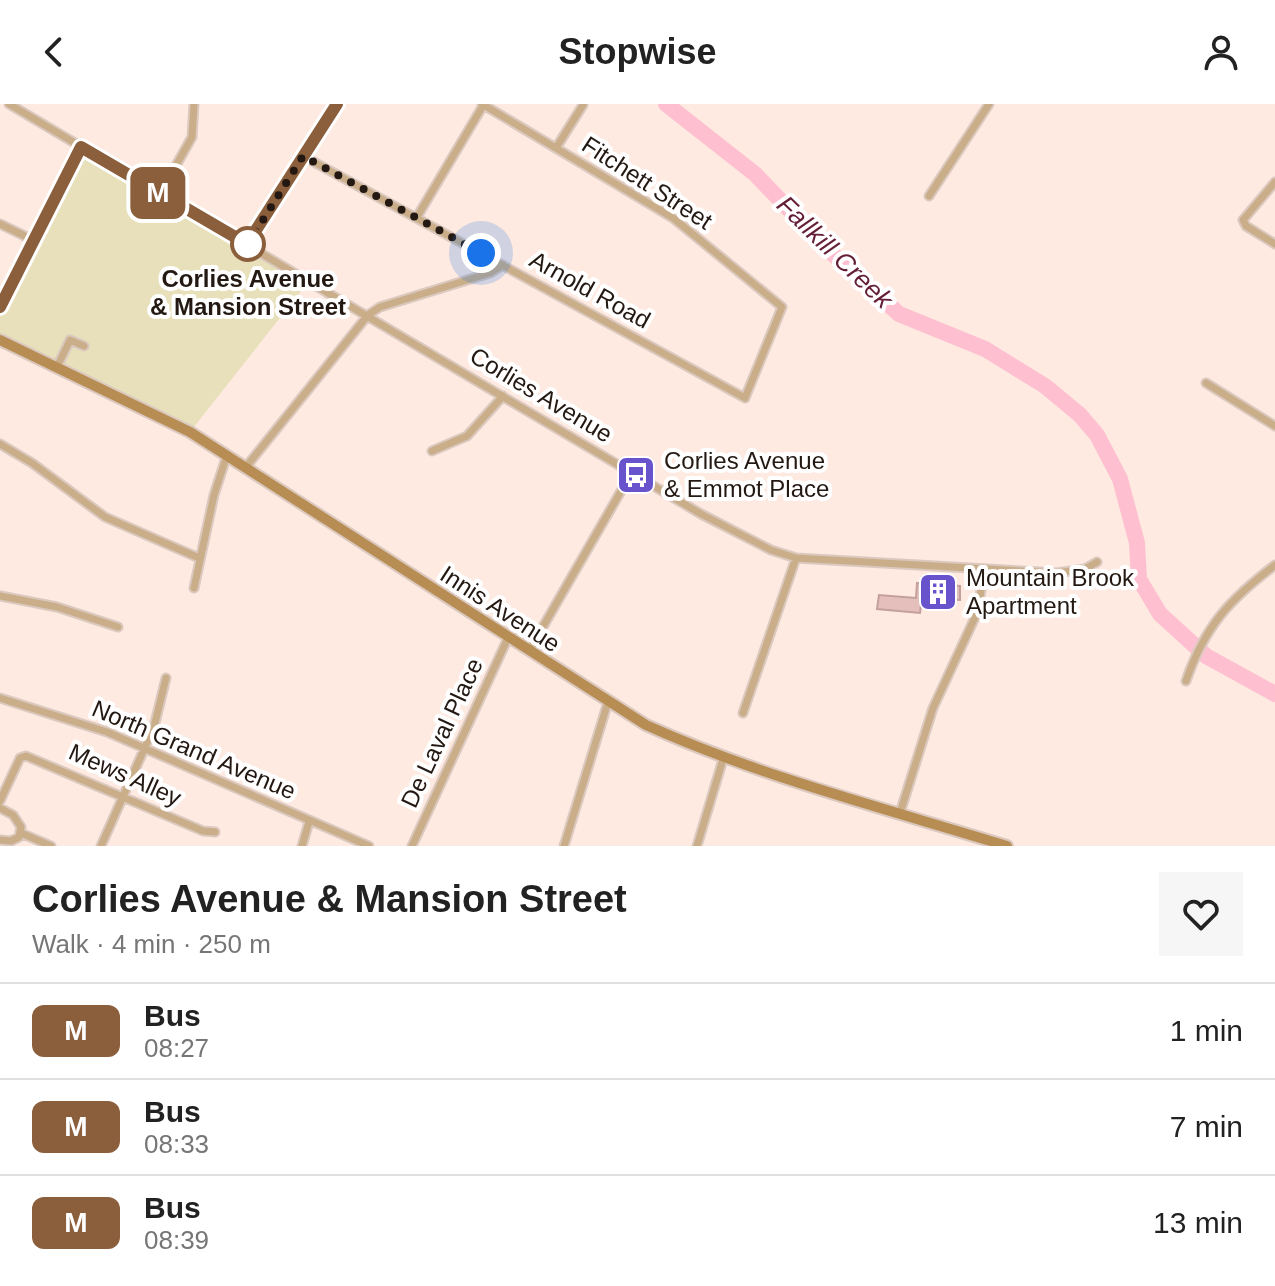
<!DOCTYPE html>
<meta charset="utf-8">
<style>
:root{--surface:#fff;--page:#f6f6f6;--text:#222;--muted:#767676;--line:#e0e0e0}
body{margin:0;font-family:Helvetica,sans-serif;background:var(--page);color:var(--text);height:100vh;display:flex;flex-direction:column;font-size:30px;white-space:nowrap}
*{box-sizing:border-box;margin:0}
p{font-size:26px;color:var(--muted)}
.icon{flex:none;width:44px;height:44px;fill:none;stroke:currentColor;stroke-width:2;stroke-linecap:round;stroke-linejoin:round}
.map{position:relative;height:742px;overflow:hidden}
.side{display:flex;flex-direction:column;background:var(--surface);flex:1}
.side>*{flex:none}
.badge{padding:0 16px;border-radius:12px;font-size:28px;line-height:52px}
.you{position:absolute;width:40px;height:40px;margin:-20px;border:6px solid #fff;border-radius:50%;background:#1a73e8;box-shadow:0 0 0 12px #1a73e833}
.map>.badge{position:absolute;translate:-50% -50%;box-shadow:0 0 0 4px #fff}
.round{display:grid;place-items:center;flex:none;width:84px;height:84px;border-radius:0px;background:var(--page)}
.head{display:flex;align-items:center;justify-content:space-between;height:136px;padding:0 32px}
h1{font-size:38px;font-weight:700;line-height:60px}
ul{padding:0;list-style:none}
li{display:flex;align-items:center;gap:24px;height:96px;padding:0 32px;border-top:2px solid var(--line)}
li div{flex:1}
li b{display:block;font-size:30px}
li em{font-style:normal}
li .badge{min-width:88px;font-weight:700;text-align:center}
header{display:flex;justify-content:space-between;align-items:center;height:104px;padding:0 32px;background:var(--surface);font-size:36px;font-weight:700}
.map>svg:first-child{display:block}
.green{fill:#e7e0bb}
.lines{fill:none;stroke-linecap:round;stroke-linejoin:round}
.river{stroke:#fec0d1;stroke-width:16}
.building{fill:#e4bfbb;stroke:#c4a09c;stroke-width:2}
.street-casing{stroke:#dbc8bf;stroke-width:11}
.secondary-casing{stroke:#dbc8bf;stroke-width:14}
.street{stroke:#caae89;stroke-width:7}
.secondary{stroke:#b78d53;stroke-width:10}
.line-casing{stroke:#fff;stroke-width:18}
.line{stroke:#8b5e3c;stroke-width:12}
.walk{stroke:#231812;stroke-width:8;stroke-dasharray:0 14.4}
.stop-dot{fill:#fff;stroke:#8b5e3c;stroke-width:4}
.labels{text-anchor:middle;stroke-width:8;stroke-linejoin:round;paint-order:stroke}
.street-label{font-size:24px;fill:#231812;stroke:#fff}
.stop-label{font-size:24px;font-weight:bold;fill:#231812;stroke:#fff}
.poi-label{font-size:24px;fill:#231812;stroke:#fff;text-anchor:start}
.water-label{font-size:26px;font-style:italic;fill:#631d37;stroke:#fff}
</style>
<header><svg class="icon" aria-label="back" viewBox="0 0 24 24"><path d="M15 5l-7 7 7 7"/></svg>Stopwise<svg class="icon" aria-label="person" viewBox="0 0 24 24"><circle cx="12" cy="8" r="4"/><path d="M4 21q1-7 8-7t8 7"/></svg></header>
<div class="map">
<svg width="1275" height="742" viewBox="0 0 1275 742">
<rect width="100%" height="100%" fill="#feeae0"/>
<!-- green -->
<path class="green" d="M81,43L309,177L190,328L0,236V203Z"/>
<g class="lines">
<!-- river -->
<path class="river" d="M666,0L755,70L824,142L899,210L985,245L1045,282L1080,311L1097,331L1120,375L1137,439L1139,475L1160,510L1206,552L1275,590"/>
</g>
<!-- building -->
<path class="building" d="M917,479L960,482V496L922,494L920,509L877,505L879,491L916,494Z"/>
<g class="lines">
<defs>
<path id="street" d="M9,0L701,410L771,446L796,454L1057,469L1085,465L1097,458
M556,44L583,1
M303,52L745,294L782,203L673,114L482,0
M1275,78L1243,116L1246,122L1275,140
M160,90L192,33L194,0
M929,92L989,0
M417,113L484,0
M0,120L33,136
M247,140L337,0
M0,203L81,43
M57,263L70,236L84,242
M1206,279L1275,322
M0,340L32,359L105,413L199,454
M432,347L467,332L503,292
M246,363L368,211L380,203L490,169L503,161
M194,484L214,391L227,351
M0,492L57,503L118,523
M529,547L632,368
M1186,577C1205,522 1229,496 1275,461
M0,594L107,628L369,742
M743,609L796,454
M0,697L20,654L26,652L203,727L215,728
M0,704L13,711L21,723L19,733L11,737L0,736
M900,709L933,604L978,507L984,465
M21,729L51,742
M101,742L154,623L166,574
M302,742L309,718
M412,742L508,534
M564,742L608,598
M697,742L724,652"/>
<path id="secondary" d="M0,236L190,328L646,621C761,673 887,705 1007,742"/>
</defs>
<!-- street casing -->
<use href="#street" class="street-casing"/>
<!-- secondary casing -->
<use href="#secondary" class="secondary-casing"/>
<!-- street -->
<use href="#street" class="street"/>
<!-- secondary -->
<use href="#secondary" class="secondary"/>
</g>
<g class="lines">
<defs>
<path id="line" d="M0,203L81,43L247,140L337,0"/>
</defs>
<!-- line casing -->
<use href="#line" class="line-casing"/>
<!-- line -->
<use href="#line" class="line"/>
<!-- walk -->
<path class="walk" d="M248,140L303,52L481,149"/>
</g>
<!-- icons -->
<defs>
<symbol id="bus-square" viewBox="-11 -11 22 22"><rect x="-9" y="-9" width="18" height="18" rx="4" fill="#6953cc" stroke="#fff"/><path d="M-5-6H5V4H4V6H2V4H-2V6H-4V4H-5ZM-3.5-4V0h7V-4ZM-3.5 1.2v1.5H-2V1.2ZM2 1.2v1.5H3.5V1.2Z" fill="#fff"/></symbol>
<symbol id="building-square" viewBox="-11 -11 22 22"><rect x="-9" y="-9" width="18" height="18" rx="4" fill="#6953cc" stroke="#fff"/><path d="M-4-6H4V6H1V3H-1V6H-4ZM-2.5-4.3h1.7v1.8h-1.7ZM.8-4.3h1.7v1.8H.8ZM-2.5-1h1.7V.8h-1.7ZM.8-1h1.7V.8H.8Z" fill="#fff"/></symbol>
</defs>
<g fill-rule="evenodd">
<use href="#bus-square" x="614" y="349" width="44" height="44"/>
<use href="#building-square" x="916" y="466" width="44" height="44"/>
</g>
<!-- markers -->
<circle class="stop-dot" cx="248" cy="140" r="16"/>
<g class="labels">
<!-- street labels -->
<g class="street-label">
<text transform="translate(647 79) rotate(33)" y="8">Fitchett Street</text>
<text transform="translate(590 186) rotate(29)" y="8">Arnold Road</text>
<text transform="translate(541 291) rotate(31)" y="8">Corlies Avenue</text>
<text transform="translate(500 505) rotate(33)" y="8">Innis Avenue</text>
<text transform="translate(442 629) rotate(-65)" y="8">De Laval Place</text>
<text transform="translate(194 646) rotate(23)" y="8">North Grand Avenue</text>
<text transform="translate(125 671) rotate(24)" y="8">Mews Alley</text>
</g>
<!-- stop labels -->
<g class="stop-label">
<text x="248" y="183">Corlies Avenue<tspan x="248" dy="28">&amp; Mansion Street</tspan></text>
</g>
<!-- poi labels -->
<g class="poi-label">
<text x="664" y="365">Corlies Avenue<tspan x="664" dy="28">&amp; Emmot Place</tspan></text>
<text x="966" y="482">Mountain Brook<tspan x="966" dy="28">Apartment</tspan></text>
</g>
<!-- water labels -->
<g class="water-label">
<text transform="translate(835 148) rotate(44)" y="9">Fallkill Creek</text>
</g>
</g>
</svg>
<div class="you" style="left:481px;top:149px"></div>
<b class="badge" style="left:158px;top:89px;background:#8b5e3c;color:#fff">M</b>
</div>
<section class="side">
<div class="head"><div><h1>Corlies Avenue &amp; Mansion Street</h1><p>Walk · 4 min · 250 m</p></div><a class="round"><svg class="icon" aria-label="heart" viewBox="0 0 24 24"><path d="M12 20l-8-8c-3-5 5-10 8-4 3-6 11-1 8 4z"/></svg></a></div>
<ul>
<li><span class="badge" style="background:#8b5e3c;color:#fff">M</span><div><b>Bus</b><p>08:27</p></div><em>1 min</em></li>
<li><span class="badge" style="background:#8b5e3c;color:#fff">M</span><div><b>Bus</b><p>08:33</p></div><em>7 min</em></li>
<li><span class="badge" style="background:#8b5e3c;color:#fff">M</span><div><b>Bus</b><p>08:39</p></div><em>13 min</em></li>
</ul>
</section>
